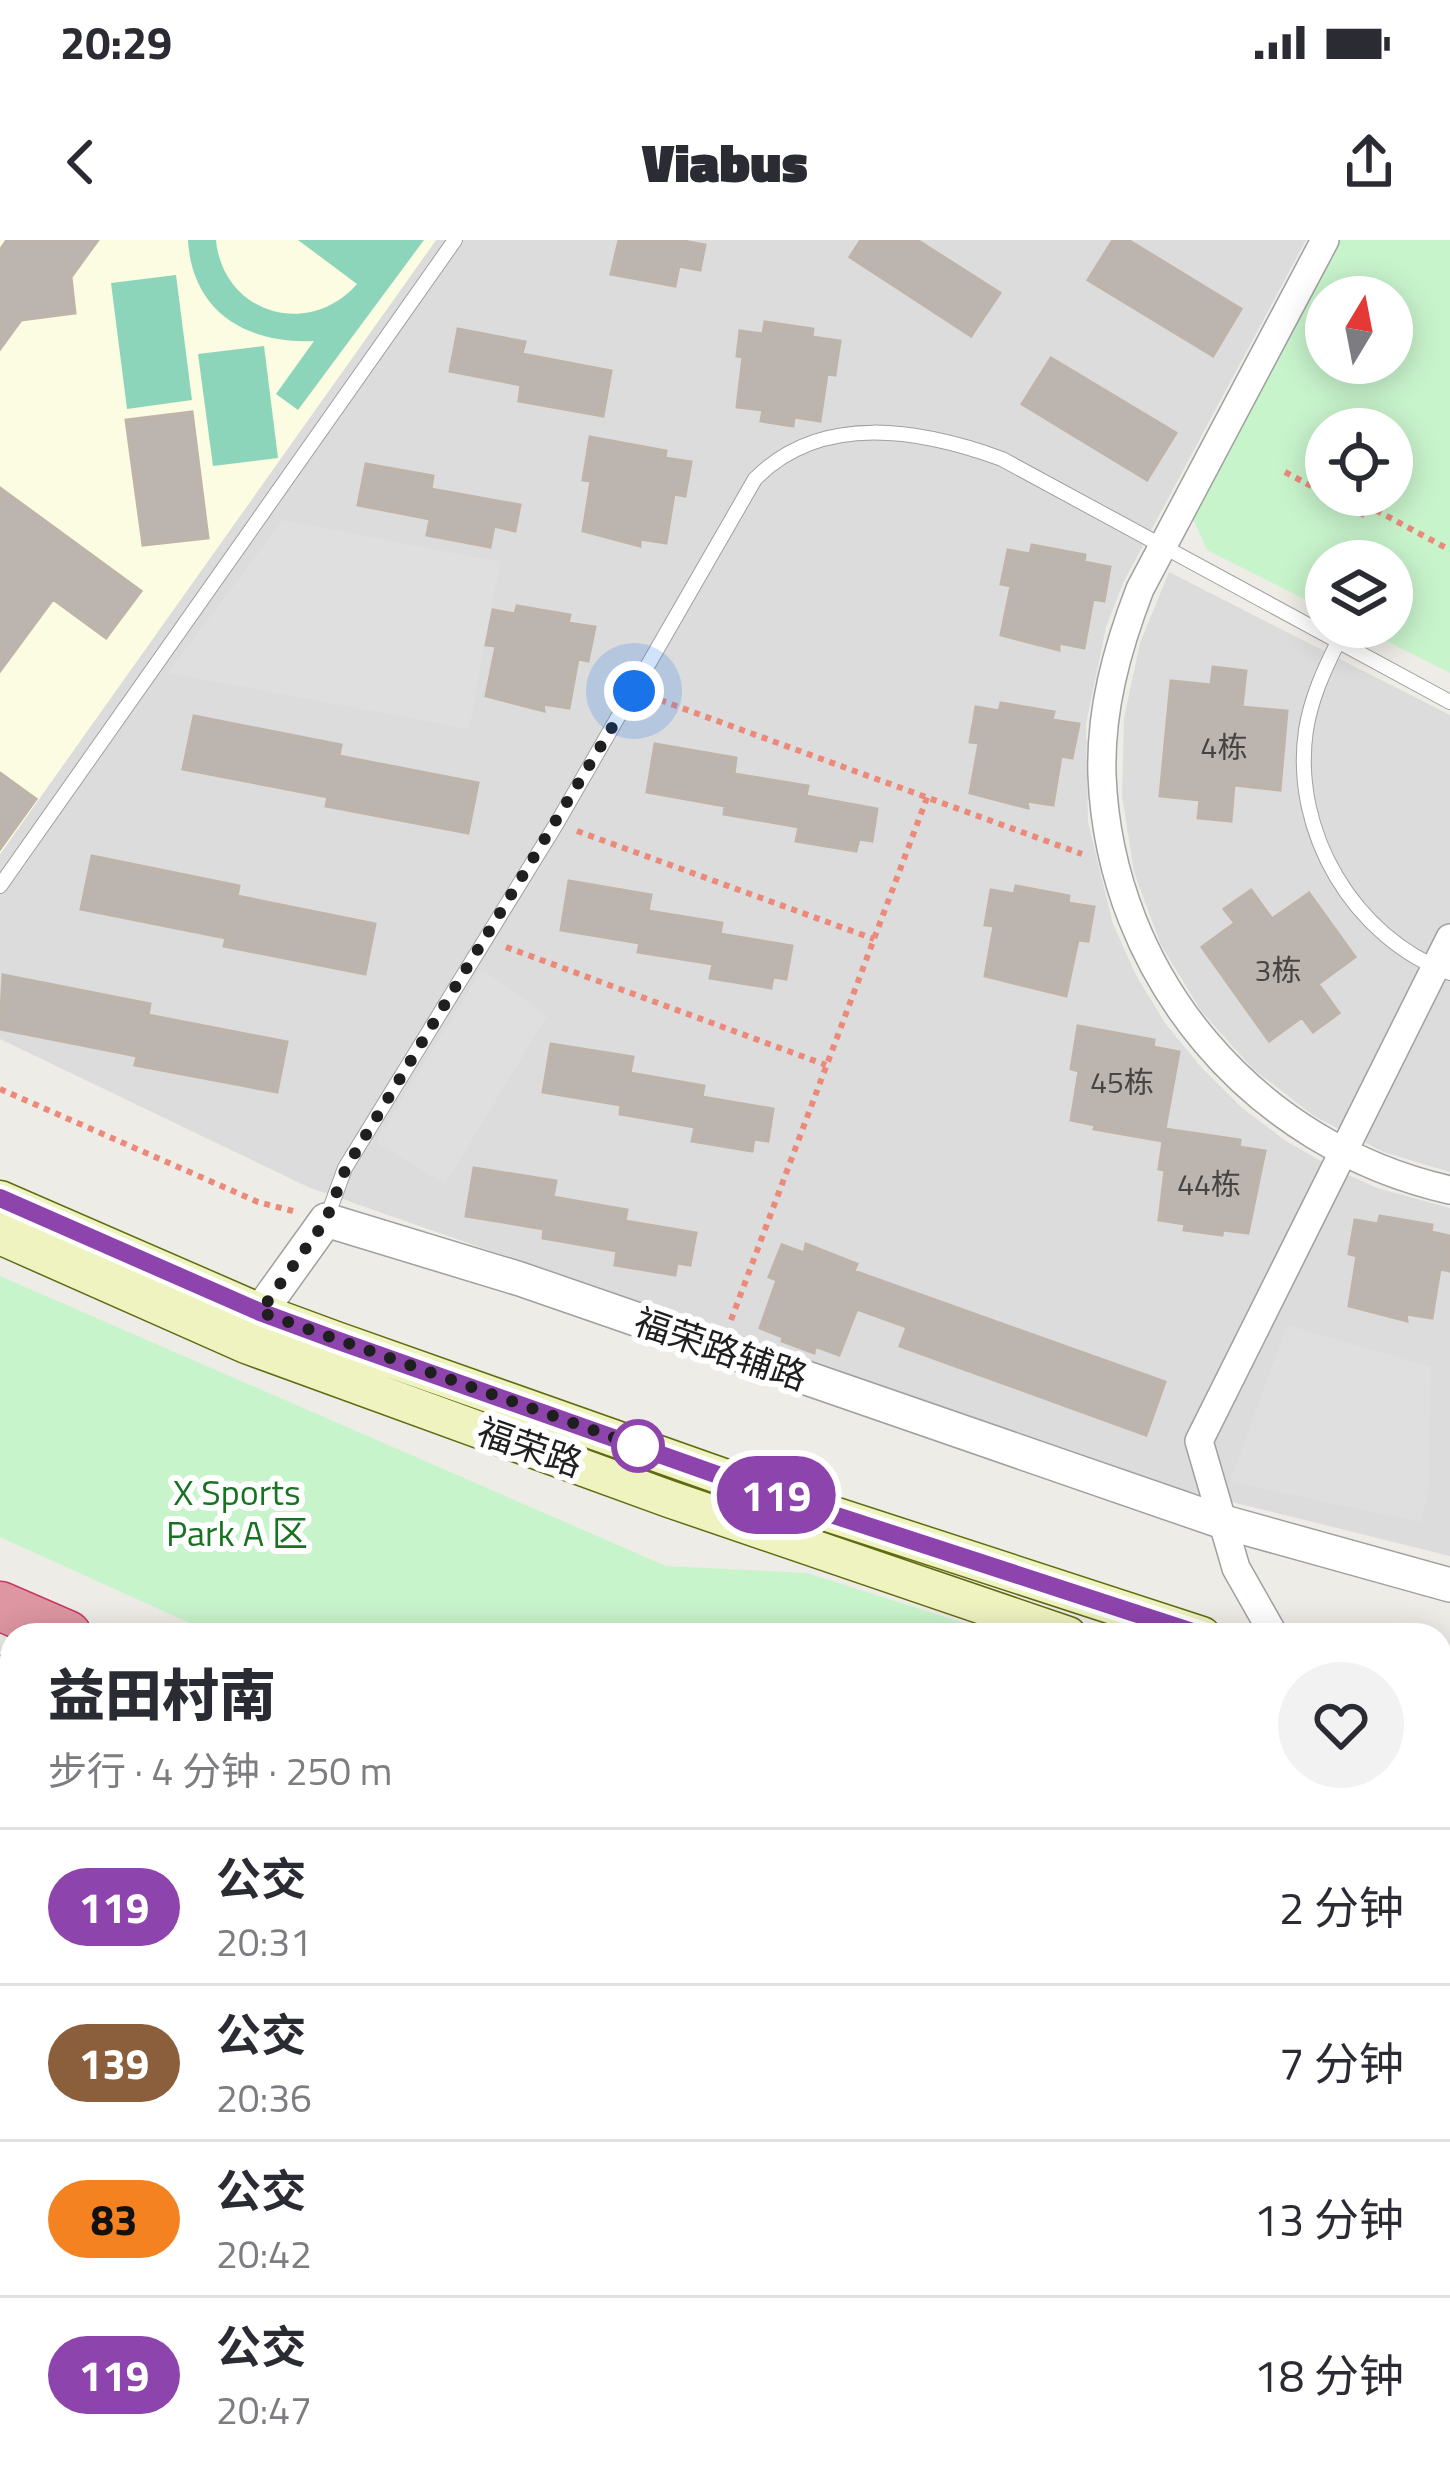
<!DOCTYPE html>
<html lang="zh">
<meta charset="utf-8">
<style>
:root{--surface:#fff;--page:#f2f2f3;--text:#2b2b33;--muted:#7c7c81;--line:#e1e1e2}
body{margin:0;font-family:"Titillium Web","Noto Sans SC",sans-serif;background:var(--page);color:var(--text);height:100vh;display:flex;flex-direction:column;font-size:45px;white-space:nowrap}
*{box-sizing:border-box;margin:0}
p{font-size:39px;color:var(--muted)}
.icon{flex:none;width:66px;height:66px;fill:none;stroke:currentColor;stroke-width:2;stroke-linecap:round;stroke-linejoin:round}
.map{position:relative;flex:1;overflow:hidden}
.drawer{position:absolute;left:0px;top:1383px;width:1452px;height:855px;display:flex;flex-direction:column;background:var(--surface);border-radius:36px 36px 0 0;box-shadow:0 6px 30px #0003}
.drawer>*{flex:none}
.badge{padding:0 24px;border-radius:39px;font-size:42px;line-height:78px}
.needle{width:78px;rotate:10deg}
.controls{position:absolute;left:1305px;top:36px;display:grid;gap:24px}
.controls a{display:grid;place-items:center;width:108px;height:108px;border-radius:50%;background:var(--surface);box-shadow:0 6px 30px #0003;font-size:60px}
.you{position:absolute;width:60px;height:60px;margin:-30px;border:9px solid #fff;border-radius:50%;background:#1a73e8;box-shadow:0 0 0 18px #1a73e833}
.map>.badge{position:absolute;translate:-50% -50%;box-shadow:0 0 0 6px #fff}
.round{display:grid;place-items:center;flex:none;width:126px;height:126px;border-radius:63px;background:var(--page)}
.summary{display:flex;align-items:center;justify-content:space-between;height:204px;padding:0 48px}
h1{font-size:57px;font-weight:800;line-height:90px}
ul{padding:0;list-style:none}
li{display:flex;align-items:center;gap:36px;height:156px;padding:0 48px;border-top:3px solid var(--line)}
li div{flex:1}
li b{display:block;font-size:45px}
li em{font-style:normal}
li .badge{min-width:132px;font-weight:700;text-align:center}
.status{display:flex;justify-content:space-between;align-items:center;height:84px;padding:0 60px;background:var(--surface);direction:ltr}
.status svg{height:33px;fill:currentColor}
header{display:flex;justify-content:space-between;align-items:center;height:156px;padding:0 48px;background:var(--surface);font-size:54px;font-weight:800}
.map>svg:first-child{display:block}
.residential{fill:#dddcdc}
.industrial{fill:#e7d9e4}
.education{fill:#fbfce2}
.park{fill:#c8f4cc;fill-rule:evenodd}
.pitch{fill:#8cd5bb}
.parking{fill:#dfdfdf}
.building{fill:#bcb5af;stroke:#bfb4aa;stroke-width:3}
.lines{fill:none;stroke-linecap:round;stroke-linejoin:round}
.service-casing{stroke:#a0a0a0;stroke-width:16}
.minor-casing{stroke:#a0a0a0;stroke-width:30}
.tertiary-casing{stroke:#a0a0a0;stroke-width:36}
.secondary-casing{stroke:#5f6b11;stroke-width:39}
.motorway-casing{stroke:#c83866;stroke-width:51}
.path{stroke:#eb897b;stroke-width:6;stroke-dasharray:6 6;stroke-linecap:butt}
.service{stroke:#fff;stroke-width:14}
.minor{stroke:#fff;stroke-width:27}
.tertiary{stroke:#fff;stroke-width:33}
.secondary{stroke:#eff3c0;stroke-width:36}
.motorway{stroke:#dd96a2;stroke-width:48}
.line-casing{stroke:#fff;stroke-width:27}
.line{stroke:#8e44ad;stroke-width:18}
.walk{stroke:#1f1f1f;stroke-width:12;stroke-dasharray:0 21.6}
.stop-dot{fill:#fff;stroke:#8e44ad;stroke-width:6}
.labels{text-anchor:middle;stroke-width:12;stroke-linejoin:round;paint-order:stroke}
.number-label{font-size:30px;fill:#464443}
.street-label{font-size:36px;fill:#1f1f1f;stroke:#fff}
.park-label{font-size:36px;fill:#177221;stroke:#fff}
</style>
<div class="status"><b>20:29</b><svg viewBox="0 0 49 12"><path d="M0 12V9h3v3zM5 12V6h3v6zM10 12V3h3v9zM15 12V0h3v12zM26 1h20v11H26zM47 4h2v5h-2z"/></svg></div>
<header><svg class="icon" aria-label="back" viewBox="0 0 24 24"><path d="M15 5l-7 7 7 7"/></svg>Viabus<svg class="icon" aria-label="share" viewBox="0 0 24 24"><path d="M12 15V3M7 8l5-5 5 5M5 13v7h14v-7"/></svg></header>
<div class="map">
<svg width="1450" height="2236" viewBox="0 0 1450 2236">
<rect width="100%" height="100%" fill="#eeece6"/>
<!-- residential -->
<path class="residential" d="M436,0H1306L1124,341L1106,387L1086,484L1088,582L1113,684L1136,735L1165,783L1201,827L1241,867L1286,901L1335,929L1377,948L1450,968V1316L1147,1241L308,947L0,799V614Z
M1169,332L1450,475V932L1383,912L1314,876L1253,829L1201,771L1161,705L1134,632L1122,556L1124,478L1140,403Z
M0,1955L12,1960V2226H712L743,2236H0Z"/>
<!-- industrial -->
<path class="industrial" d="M1440,1515L1450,1517V1804L1440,1802Z"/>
<!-- education -->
<path class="education" d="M0,0H436L0,614Z"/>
<!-- park -->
<path class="park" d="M1337,0H1450V433L1359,387H1392V321H1326V370L1207,310L1191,274ZM1326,57H1392V123H1326ZM1326,189H1392V255H1326Z
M0,1036L666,1326L807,1333L1001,1395H216L0,1297Z
M0,1506L12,1511V1793L0,1787Z
M1440,2007L1450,2009V2236H1220L1211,2226H1440Z"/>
<!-- pitch -->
<path class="pitch" d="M188,0H216C223,74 309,99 357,44L298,0H424L298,170L276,154L314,101C248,104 192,73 188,0Z
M176,35L192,160L127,169L111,43Z
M264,106L278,218L213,226L198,114Z"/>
<!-- parking -->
<path class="parking" d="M283,280L500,322L469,489L168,433Z
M482,729L547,776L445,944L376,902Z
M1287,1085L1431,1127L1429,1247L1421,1282L1230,1242Z"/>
<!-- building -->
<path class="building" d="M7,0H98L71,37L75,73L21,80L0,109V10Z
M619,0H678L705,5L700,30L679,26L675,46L611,34Z
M861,0H917L1000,53L971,96L850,17Z
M1113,0H1128L1241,69L1213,116L1088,40Z
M765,82L813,89L812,97L840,101L835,135L827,134L820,181L794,177L793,186L761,181L763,170L737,167L743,117L737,116L740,91L763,94Z
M458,89L525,102L522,114L611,131L603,176L519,161L521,145L450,131Z
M1051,118L1176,193L1147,240L1022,164Z
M192,172L208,298L143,305L126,180Z
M590,197L666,211L665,218L691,222L685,256L674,254L666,303L640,299V306L583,291L591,241L583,240Z
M366,224L433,236L431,249L520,265L515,291L494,286L490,307L427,295L430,279L358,265Z
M0,248L141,351L106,398L53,359L0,431Z
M1032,305L1085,315L1084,322L1110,327L1104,361L1093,359L1084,408L1059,403V410L1001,395L1011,346L1001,344L1008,310L1030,314Z
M517,366L570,375L568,383L595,387L588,421L578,419L569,468L543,464L544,471L486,456L496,406L486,405L493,370L515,374Z
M1213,427L1246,431L1242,467L1287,471L1280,550L1234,545L1231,581L1198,578L1200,560L1160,556L1171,441L1211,445Z
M1001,463L1054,472L1052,480L1079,484L1072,518L1061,516L1053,565L1027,561L1028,568L970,553L979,503L970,502L976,467L999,471Z
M194,476L341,505L339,516L478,543L468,593L326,566L328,557L183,529Z
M655,504L736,518L734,534L808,546L806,556L877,569L872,601L859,599L856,611L796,601L799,587L724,574L725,566L647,552Z
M0,533L36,559L0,609Z
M92,616L239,646L237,656L375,684L365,734L224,706L226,698L81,669Z
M569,641L651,655L648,671L722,683L720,694L792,706L786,739L773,737L771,748L710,738L713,724L638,712L640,703L561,690Z
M1016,646L1069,656L1068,663L1094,667L1088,701L1078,700L1066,756L985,736L994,686L985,685L991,650L1014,654Z
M1251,650L1272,679L1309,653L1355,717L1318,744L1339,773L1313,792L1302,777L1269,801L1202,707L1235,683L1224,669Z
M3,735L150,764L148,775L287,802L277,852L135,825L137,816L0,789Z
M1078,786L1154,800L1153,807L1179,812L1165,889L1240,900L1239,907L1265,911L1248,993L1223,990L1222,995L1184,990L1185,984L1159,980L1165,930L1159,929L1163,901L1094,889L1095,885L1071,880L1079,831L1071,829Z
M551,804L633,817L630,833L704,846L702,857L773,869L768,901L754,899L752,911L692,901L695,887L620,874L621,865L543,852Z
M474,928L556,941L553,957L627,970L625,981L696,993L690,1025L677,1023L675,1035L615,1025L617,1011L543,998L544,989L466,976Z
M1380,976L1432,985L1431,992L1450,996V1031L1440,1029L1432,1078L1406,1074L1407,1081L1349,1066L1357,1016L1349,1014L1355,980L1378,984Z
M806,1004L857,1024L854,1031L1165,1142L1146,1195L900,1106L907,1087L857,1069L839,1115L815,1106L814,1113L782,1101L783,1097L760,1088L777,1040L769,1037L782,1005L804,1013Z"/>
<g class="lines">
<defs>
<path id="service" d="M1337,404C1323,432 1311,459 1306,490C1291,592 1354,698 1450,733
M0,646L455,0
M326,980L345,928L557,583L755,239C822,171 922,190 1002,219L1450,462
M0,2172L12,2176
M136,2226L161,2236
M0,2229L18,2236"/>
<path id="minor" d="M1325,0L1140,349C1117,409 1100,470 1102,535C1110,737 1254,906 1450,950
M1274,1395L1236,1328L1199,1201L1450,698"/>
<path id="tertiary" d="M260,1072L326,980L520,1039L1220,1281L1450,1345
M1124,2236L1127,2226"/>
<path id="secondary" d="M0,959L260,1072L336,1100L803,1265L1202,1395
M0,996L246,1105L669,1259L1068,1395
M1440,1455L1450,1457
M1440,1491L1450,1493
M0,1838L12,1843
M0,1888L12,1893
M901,2226L931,2236
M1052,2226L1086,2236"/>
<path id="motorway" d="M0,1366L67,1395
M0,1440L12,1446
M1440,1883L1450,1886
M1440,1952L1450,1955"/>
</defs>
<!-- service casing -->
<use href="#service" class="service-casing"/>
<!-- minor casing -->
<use href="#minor" class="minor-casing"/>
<!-- tertiary casing -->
<use href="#tertiary" class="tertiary-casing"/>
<!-- secondary casing -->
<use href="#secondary" class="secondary-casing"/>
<!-- motorway casing -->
<use href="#motorway" class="motorway-casing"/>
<!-- path -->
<path class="path" d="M1285,232L1326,254
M1328,255L1366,276L1370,267L1450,310
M649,456L1082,614
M577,591L874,699
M506,707L826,825
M0,849L258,962L293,971
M731,1080L928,555"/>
<!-- service -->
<use href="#service" class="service"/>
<!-- minor -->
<use href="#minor" class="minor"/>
<!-- tertiary -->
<use href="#tertiary" class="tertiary"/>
<!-- secondary -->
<use href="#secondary" class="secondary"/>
<!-- motorway -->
<use href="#motorway" class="motorway"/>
</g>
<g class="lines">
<defs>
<path id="line" d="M0,958L260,1072L336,1100L803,1265L1202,1395"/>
</defs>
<!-- line casing -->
<use href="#line" class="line-casing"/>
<!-- line -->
<use href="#line" class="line"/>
<!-- walk -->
<path class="walk" d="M634,451L346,928L326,980L260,1072L638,1206"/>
</g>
<!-- markers -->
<circle class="stop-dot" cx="638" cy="1206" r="24"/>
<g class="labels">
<!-- number labels -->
<g class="number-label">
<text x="1224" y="518">4栋</text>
<text x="1278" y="741">3栋</text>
<text x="1122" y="853">45栋</text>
<text x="1209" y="955">44栋</text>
</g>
<!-- street labels -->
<g class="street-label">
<text transform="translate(721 1109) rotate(19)" y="13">福荣路辅路</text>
<text transform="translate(530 1207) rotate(19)" y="13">福荣路</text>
</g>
<!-- park labels -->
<g class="park-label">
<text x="237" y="1265">X Sports<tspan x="237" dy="41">Park A 区</tspan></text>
</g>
</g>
</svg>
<div class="controls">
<a><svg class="needle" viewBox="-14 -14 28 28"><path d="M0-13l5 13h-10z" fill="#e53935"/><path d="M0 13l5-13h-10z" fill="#7c7c81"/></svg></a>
<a><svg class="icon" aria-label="locate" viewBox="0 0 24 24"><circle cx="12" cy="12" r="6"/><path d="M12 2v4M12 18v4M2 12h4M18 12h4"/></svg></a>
<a><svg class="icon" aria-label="layers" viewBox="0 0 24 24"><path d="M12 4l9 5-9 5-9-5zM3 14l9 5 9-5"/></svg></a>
</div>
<div class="you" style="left:634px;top:451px"></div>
<b class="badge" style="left:776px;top:1255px;background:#8e44ad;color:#fff">119</b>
<section class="drawer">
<div class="summary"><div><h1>益田村南</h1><p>步行 · 4 分钟 · 250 m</p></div><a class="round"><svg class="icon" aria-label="heart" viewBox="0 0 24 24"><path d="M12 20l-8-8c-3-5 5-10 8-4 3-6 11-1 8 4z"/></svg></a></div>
<ul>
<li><span class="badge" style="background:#8e44ad;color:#fff">119</span><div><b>公交</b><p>20:31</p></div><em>2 分钟</em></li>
<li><span class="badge" style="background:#8b5e3c;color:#fff">139</span><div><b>公交</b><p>20:36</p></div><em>7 分钟</em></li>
<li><span class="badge" style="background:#f58220;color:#111">83</span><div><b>公交</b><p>20:42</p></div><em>13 分钟</em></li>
<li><span class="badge" style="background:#8e44ad;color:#fff">119</span><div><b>公交</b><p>20:47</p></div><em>18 分钟</em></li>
</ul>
</section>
</div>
